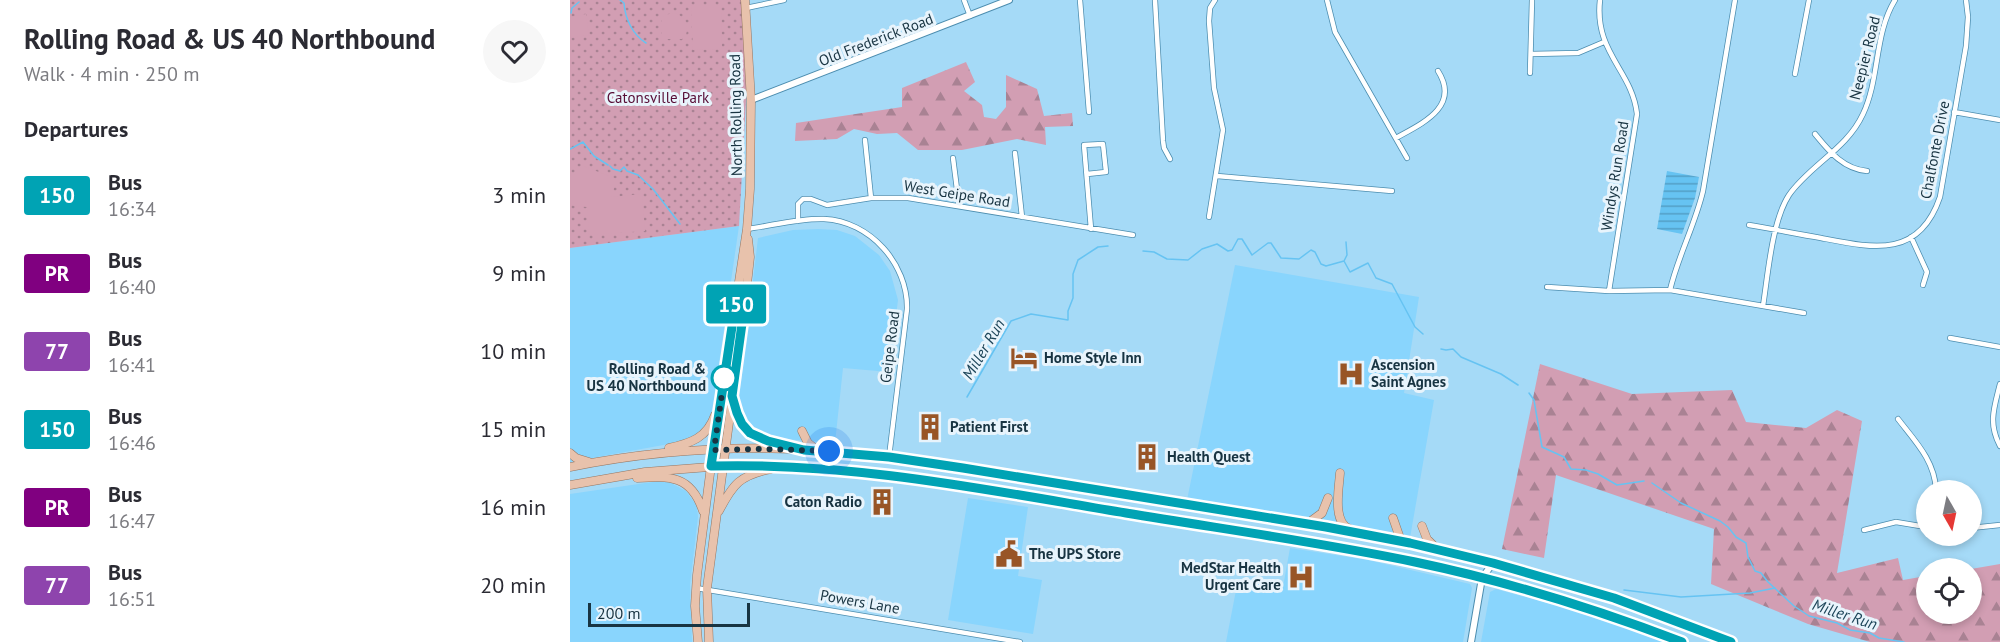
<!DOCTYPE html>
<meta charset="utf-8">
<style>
:root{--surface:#fff;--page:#f7f7f7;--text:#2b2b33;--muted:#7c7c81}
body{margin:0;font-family:"PT Sans",sans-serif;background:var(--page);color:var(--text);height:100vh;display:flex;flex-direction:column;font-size:22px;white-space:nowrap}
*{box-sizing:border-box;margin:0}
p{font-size:20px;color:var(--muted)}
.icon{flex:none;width:33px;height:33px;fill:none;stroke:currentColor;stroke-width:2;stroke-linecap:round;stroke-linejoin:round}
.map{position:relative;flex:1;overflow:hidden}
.details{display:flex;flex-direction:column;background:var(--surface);width:570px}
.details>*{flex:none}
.badge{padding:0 12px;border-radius:4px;font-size:21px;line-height:39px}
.needle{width:39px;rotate:171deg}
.buttons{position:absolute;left:1346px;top:480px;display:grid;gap:12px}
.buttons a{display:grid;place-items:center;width:66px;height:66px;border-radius:50%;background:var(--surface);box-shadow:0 3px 9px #0003;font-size:30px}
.scale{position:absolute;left:18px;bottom:15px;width:162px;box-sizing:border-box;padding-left:6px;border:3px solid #183442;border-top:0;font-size:16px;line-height:21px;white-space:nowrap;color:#183442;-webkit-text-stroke:4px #e8f4fc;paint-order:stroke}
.you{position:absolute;width:30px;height:30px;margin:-15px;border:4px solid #fff;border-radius:50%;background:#1a73e8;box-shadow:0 0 0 9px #1a73e833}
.map>.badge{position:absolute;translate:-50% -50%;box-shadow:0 0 0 3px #fff}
h2{padding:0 24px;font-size:22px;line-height:54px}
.round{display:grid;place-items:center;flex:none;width:63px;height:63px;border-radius:32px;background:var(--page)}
.summary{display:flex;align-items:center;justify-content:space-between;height:102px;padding:0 24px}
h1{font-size:28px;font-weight:700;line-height:45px}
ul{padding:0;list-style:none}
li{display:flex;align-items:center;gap:18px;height:78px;padding:0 24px}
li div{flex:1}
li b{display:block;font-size:22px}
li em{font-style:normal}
li .badge{min-width:66px;font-weight:700;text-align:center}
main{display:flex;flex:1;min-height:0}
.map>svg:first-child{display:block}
.built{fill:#89d5fd}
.forest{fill:url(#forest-firs)}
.park{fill:url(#park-dots)}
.pitch{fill:#d29eb3}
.water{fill:url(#water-rules)}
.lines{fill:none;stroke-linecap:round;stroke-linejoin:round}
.stream{stroke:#66c3f2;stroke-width:1.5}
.minor-casing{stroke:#4c8daf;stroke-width:6}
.tertiary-casing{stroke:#4c8daf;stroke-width:8}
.primary-casing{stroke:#957662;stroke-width:9}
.minor{stroke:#fff;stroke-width:4.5}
.tertiary{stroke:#fff;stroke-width:6}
.primary{stroke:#e8c2ac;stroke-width:8}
.line-casing{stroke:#fff;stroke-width:14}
.line{stroke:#00a3b4;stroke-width:9}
.walk{stroke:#183442;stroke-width:6;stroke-dasharray:0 10.8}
.stop-dot{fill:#fff;stroke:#00a3b4;stroke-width:3}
.labels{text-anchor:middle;stroke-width:6;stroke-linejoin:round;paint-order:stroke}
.street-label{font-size:15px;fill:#183442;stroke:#e8f4fc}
.park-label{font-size:15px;fill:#570d36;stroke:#e8f4fc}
.poi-label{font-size:15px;font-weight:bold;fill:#183442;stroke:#e8f4fc;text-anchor:start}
.stop-label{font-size:15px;font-weight:bold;fill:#183442;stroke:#e8f4fc;text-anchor:end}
.water-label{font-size:16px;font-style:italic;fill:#1d4559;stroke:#e8f4fc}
</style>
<main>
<section class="details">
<div class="summary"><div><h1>Rolling Road &amp; US 40 Northbound</h1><p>Walk · 4 min · 250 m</p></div><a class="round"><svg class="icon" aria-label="heart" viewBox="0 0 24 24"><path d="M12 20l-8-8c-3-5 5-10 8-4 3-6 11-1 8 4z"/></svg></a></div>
<h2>Departures</h2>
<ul>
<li><span class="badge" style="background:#00a3b4;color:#fff">150</span><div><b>Bus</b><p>16:34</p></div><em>3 min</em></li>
<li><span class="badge" style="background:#800080;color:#fff">PR</span><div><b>Bus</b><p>16:40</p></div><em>9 min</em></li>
<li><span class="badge" style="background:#8e44ad;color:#fff">77</span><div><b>Bus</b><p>16:41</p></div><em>10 min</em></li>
<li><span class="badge" style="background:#00a3b4;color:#fff">150</span><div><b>Bus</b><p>16:46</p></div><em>15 min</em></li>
<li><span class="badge" style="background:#800080;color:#fff">PR</span><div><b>Bus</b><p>16:47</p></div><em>16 min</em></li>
<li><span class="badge" style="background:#8e44ad;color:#fff">77</span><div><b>Bus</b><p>16:51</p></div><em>20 min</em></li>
</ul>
</section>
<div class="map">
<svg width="1430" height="642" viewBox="0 0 1430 642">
<defs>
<pattern id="forest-firs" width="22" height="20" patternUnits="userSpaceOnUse" patternTransform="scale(1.5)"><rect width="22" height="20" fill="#d29eb3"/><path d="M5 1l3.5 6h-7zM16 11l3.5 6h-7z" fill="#a98293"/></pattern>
<pattern id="park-dots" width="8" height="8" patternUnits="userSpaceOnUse" patternTransform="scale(1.5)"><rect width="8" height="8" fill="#d29eb3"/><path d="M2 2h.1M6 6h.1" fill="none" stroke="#a98293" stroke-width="1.8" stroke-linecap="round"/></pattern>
<pattern id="water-rules" width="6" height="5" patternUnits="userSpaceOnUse" patternTransform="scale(1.5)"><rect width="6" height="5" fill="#66c3f2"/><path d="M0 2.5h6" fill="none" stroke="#539fc6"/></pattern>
</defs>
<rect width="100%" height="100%" fill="#a5daf7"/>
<!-- built -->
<path class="built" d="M169,226L144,398L141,415L136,425L123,437L110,442L0,462V248Z
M248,229L267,230L285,236L309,255L320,271L328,300L319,372L273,368L265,443L202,438L187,432L174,417L169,400L188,238L223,230Z
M665,265L849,297L834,393L864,400L840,538L617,500Z
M89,481L101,483L116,491L127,506L128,517L120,585L122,642H0V494Z
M398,498L458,507L448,576L472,580L463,634L378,620Z
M720,548L798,560L900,584L902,588L893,642H656L668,580L713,587Z
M926,589L1007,611L1097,642H911L920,592Z"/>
<!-- forest -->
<path class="forest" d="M396,62L405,82L394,91L412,105L414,117L426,119L436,107V75L467,89L474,116L502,113L503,126L475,127L476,145L447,139L392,150H348L327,133L307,134L284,129L267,139L225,141L226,123L332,107V88Z
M970,364L1062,394L1162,390L1176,422L1236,428L1267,410L1292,421L1267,573L1328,558L1333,580L1356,576V614H1401V569L1430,564V642H1300L1238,624L1141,584L1144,529L986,475L974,558L932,549Z"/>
<!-- park -->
<path class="park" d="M0,0H173L177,83L169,226L0,248Z"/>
<!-- pitch -->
<path class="pitch" d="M121,5H151L152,49L123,50Z
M104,13C115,16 119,24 116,35L112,39H97L93,42L90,39L92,36V18L94,15Z
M16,14L19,35L0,38V17Z
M13,166L47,179L41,197L72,194L75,231L19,235L17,207L4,206L0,203V183L8,168Z"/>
<!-- water -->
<path class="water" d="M1097,171L1129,177L1125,198L1112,234L1087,229Z"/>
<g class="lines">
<!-- stream -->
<path class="stream" d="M50,0L54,3C55,19 63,35 76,43
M1,13L2,8L9,2
M0,149L13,142L24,156L38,165
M40,166L43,169L50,171L54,167L57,171L68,175L83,189L110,224
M573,251L584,252L597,259L618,260L632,249L647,244L658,251L662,250L668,239H672L682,255L698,243H701L711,258L729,259L741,250L745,252L751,264L756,266L774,261L780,272L798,263L806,278L822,284L845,327L853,334
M774,261L777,255L776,242
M871,349L876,350L883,349L891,357L931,374L948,385
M959,393L964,400L972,447L994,457L1001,469L1016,470L1028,474L1047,485L1074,481
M397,397L441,321L461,314L498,320V311L503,298V274L508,260L528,247L538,246
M1082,483L1111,503L1150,521L1158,527L1166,537L1176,543L1178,557L1185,571L1191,573L1198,582L1224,606L1239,616L1267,623L1280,630L1300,633L1309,638L1334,642
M1054,590L1111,597L1180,593L1205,588"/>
<defs>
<path id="minor" d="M394,0L400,16
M510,0L519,112
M585,0L593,141L594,148L600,159
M757,0L765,32L837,158
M1030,0C1024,53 1062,70 1067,114L1039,291
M176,8L214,0
M961,54L1008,53L1034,42
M960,73L962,0
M1225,74L1239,0
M1384,112L1430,120
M1245,134C1259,151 1273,169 1297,171
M826,138C851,124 891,107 868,71
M295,140L301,198
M445,153L452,217
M383,158L389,205
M517,174L536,172L533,144L514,145L521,229
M647,176L822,191
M639,217L653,130L644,88L639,21L640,8L645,0
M228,221V204L233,199H241L257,205L301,198H338L563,235
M1179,225C1203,229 1227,234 1251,238C1303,248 1349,259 1370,197L1396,46L1398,17L1396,0
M177,229C201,226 229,218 254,219C300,221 338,264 337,309L319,457
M1341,237L1357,272L1353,285
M977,287L1039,291L1100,290L1234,313
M1100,290C1108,256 1125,225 1133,191L1165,0
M1193,306C1198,274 1202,221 1219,195C1240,165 1277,149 1293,114C1310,78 1304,34 1325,0
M1380,338L1430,347
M1430,384C1424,408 1418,423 1430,446
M1328,419C1345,441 1365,461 1366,490
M1401,528L1430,525
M1294,530L1326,522L1356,527
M126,588L450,642"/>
<path id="tertiary" d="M181,100L439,0
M901,642L912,578L923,563"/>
<path id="primary" d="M163,400C172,434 186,438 218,446
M232,431L238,443L247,450
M99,448C121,443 137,438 145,415
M0,453L6,458L19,462
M0,467C89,449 182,444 273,452C363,461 454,478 543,493C643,509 744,522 843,543C952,567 1057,601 1161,642
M770,473C769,488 762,523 780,529
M67,478C100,476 121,475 133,511
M0,485L75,472L152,466L244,467L337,478L753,544L846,563L912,578L999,603L1112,642
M149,511C163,484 170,475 201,469
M823,518L831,541
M737,524L752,513L758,498
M852,526L857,539L865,547
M128,642L125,606L127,575L141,466L177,229L180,189L181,100L175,0
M139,642L137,588L175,302L180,257L178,239"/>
</defs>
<!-- minor casing -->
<use href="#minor" class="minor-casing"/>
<!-- tertiary casing -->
<use href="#tertiary" class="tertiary-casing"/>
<!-- primary casing -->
<use href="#primary" class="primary-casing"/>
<!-- minor -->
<use href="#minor" class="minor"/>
<!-- tertiary -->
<use href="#tertiary" class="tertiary"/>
<!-- primary -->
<use href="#primary" class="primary"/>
</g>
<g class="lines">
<defs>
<path id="line" d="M1112,642C1026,609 936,581 845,562C749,542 652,529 556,513C418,490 281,462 141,466L166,300L175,302L162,396L167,413L172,424L180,433L198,441L234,450L319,457L393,468L756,527L840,543L923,563L1044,598L1161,642"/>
</defs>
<!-- line casing -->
<use href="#line" class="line-casing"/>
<!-- line -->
<use href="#line" class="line"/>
<!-- walk -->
<path class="walk" d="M154,378L155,372L144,450L194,449L259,451"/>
</g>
<!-- icons -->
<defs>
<symbol id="hotel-bare" viewBox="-9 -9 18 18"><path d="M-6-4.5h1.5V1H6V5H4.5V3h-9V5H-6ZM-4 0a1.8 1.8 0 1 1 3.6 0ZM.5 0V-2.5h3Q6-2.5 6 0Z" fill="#985526" stroke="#e8f4fc" stroke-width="2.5" paint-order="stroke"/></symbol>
<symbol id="hospital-bare" viewBox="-9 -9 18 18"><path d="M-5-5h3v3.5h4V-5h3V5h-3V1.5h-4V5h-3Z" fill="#985526" stroke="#e8f4fc" stroke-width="2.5" paint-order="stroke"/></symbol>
<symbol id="building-bare" viewBox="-9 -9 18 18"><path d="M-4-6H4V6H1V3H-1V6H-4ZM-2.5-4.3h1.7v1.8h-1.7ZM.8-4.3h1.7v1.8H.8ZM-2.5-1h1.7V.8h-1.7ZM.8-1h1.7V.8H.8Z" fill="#985526" stroke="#e8f4fc" stroke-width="2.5" paint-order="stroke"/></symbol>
<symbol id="civic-bare" viewBox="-9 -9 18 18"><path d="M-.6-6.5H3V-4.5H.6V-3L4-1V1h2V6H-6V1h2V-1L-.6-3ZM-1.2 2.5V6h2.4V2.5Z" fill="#985526" stroke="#e8f4fc" stroke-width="2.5" paint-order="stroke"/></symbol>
</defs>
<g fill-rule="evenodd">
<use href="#hotel-bare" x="435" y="339" width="38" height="38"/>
<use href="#hospital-bare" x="762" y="355" width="38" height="38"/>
<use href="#building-bare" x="341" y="408" width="38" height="38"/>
<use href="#building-bare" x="558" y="438" width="38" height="38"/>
<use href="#building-bare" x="293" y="483" width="38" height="38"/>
<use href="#civic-bare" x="420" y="535" width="38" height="38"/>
<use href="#hospital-bare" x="712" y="558" width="38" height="38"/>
</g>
<!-- markers -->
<circle class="stop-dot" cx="154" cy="378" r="12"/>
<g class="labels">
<!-- street labels -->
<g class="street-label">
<text transform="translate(306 40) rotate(-21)" y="5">Old Frederick Road</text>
<text transform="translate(1295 58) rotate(-76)" y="5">Neepier Road</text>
<text transform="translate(166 115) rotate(-91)" y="5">North Rolling Road</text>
<text transform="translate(1365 150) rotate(-79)" y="5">Chalfonte Drive</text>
<text transform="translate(1045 176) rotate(-81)" y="5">Windys Run Road</text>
<text transform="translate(387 194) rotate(9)" y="5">West Geipe Road</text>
<text transform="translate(320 347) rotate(-83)" y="5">Geipe Road</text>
<text transform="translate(290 602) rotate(10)" y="5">Powers Lane</text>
</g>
<!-- park labels -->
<g class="park-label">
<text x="88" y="103">Catonsville Park</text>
</g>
<!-- poi labels -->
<g class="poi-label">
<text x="474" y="363">Home Style Inn</text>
<text x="801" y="370">Ascension<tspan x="801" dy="17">Saint Agnes</tspan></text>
<text x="380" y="432">Patient First</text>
<text x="597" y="462">Health Quest</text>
<text x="292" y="507" text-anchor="end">Caton Radio</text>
<text x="459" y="559">The UPS Store</text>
<text x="711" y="573" text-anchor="end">MedStar Health<tspan x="711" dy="17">Urgent Care</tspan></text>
</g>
<!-- stop labels -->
<g class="stop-label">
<text x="136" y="374">Rolling Road &amp;<tspan x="136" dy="17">US 40 Northbound</tspan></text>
</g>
<!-- water labels -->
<g class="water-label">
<text transform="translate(413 349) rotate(-59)" y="6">Miller Run</text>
<text transform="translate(1275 614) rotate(18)" y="6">Miller Run</text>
</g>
</g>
</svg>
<div class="buttons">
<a><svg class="needle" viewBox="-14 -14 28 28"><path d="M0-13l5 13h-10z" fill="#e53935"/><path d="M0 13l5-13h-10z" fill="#7c7c81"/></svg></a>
<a><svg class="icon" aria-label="locate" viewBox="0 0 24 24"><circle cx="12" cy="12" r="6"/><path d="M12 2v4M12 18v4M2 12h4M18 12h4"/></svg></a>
</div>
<div class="scale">200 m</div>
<div class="you" style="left:259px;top:451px"></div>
<b class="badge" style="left:166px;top:304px;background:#00a3b4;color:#fff">150</b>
</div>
</main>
